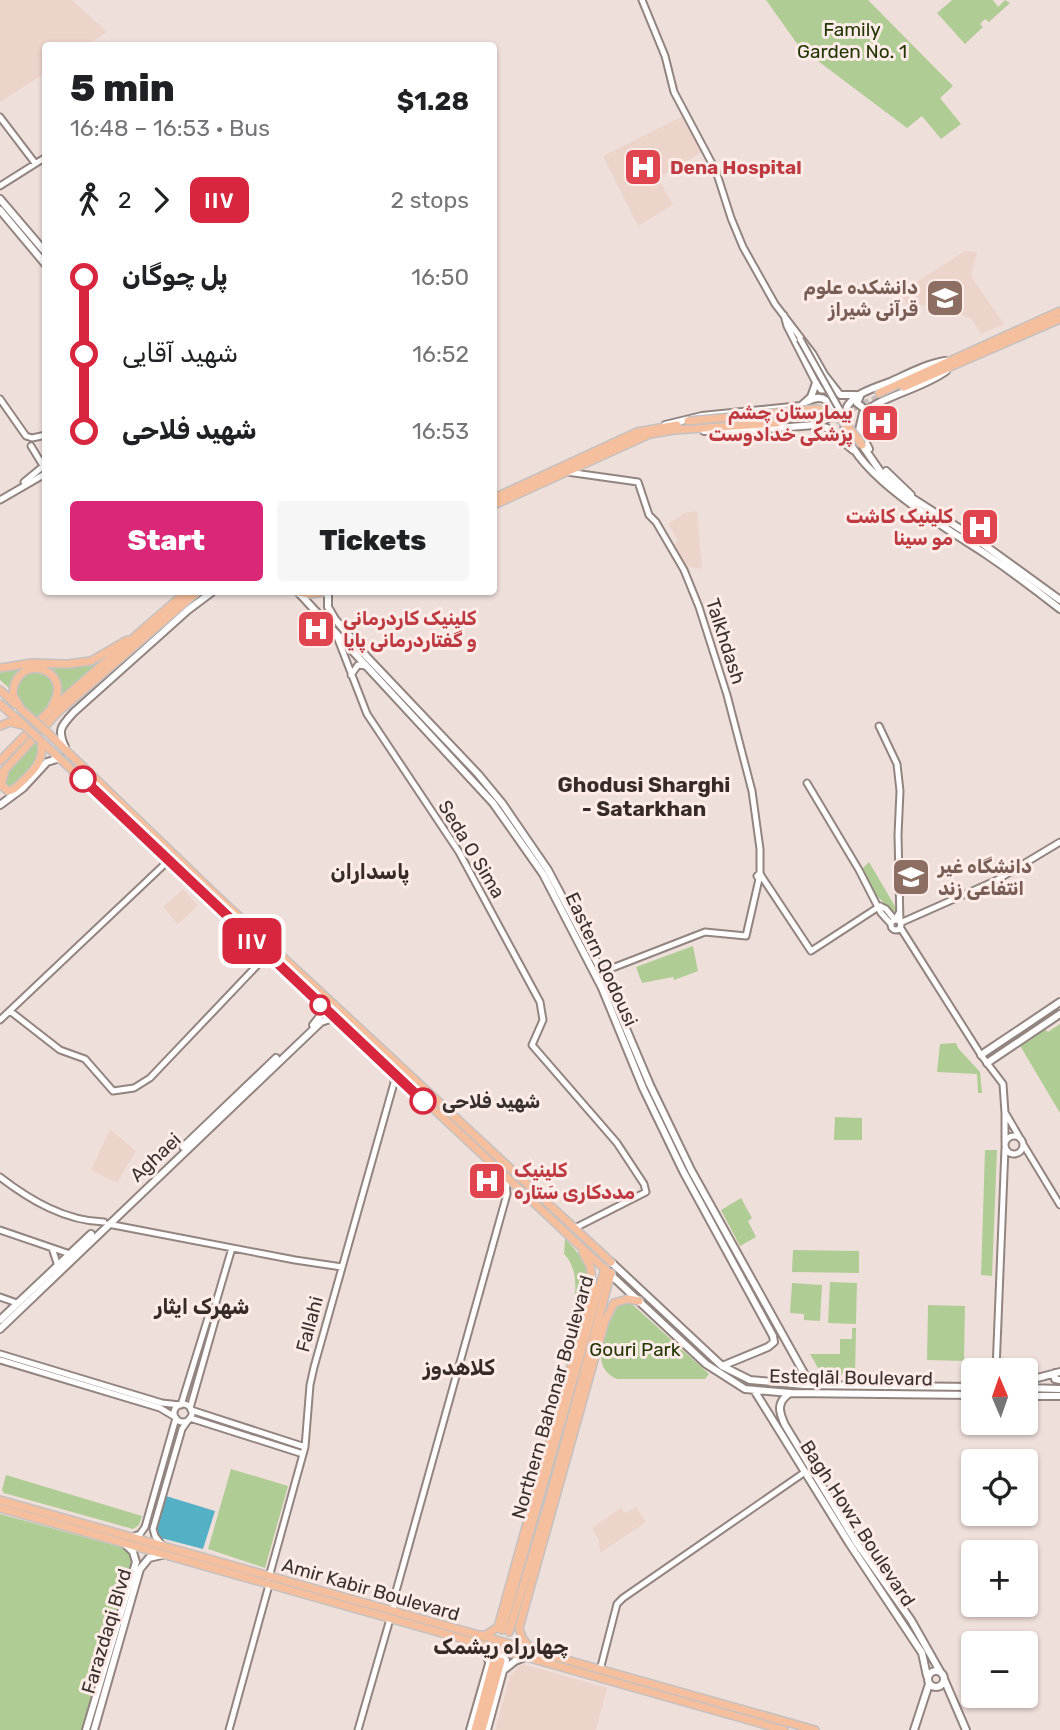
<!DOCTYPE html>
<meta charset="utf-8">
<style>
:root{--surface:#fff;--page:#f6f6f6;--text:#202124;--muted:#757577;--accent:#db2777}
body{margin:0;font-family:Rubik,"Noto Sans Arabic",sans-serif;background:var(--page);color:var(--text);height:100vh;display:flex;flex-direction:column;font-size:26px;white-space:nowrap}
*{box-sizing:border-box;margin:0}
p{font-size:23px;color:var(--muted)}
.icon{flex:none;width:38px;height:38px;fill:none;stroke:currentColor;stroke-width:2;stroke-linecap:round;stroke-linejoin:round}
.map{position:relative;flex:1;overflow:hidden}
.panel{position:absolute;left:42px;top:42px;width:455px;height:553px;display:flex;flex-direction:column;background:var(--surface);border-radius:7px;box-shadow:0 2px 5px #0004}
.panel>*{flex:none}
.badge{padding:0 14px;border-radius:10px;font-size:24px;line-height:46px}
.needle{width:46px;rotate:358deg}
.controls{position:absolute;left:961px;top:1358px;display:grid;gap:14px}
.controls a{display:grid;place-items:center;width:77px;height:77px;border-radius:7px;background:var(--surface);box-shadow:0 2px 5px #0004;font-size:35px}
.map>.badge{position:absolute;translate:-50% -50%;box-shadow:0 0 0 4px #fff}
.legs{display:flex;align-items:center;gap:10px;height:77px;padding:0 28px;font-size:23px}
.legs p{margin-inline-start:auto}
.summary{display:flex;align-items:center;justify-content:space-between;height:119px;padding:0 28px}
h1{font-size:38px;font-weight:800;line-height:52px}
.button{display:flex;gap:14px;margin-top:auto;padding:14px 28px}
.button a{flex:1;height:80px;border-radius:7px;background:var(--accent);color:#fff;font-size:28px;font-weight:800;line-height:80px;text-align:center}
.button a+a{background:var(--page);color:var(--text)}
ul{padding:0 28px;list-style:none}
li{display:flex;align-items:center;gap:24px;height:77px;font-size:26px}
li i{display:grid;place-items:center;width:10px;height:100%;margin:0 9px;background:currentColor}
li i::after{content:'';width:18px;height:18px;margin:-9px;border:5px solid;border-radius:50%;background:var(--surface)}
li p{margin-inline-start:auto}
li:first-child i{background:linear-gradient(#0000 50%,currentColor 0)}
li:last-child i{background:linear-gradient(currentColor 50%,#0000 0)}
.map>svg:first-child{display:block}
.built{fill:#ecd4cb}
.green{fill:#b0cc95}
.water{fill:#54b0c5}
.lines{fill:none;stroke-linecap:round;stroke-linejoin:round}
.primary-tunnel{stroke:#cabcb8;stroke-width:7;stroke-dasharray:7 3.5;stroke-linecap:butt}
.tertiary-casing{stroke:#92847f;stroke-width:9}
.secondary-casing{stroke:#92847f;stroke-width:10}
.primary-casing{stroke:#c3c1c1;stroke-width:10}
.tertiary{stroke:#fff;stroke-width:5}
.secondary{stroke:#fff;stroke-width:6}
.primary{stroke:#f5bf9e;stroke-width:7}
.tertiary-bridge-casing{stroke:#92847f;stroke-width:9;stroke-linecap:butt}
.primary-bridge-casing{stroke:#c3c1c1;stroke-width:10;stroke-linecap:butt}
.tertiary-bridge{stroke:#fff;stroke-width:5}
.primary-bridge{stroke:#f5bf9e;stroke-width:7}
.line-1-casing{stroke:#fff;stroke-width:16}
.line-1{stroke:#d7263d;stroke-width:10}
.stop-1-dot{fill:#fff;stroke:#d7263d;stroke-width:3.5}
.labels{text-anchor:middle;stroke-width:6;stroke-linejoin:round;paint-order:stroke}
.park-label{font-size:19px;fill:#223607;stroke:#fdece7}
.health-label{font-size:19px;font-weight:bold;fill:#be3a42;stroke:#fdece7;text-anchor:start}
.education-label{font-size:19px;font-weight:bold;fill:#785e54;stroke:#fdece7;text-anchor:end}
.street-label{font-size:19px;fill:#38312f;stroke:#fdece7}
.stop-label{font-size:19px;font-weight:bold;fill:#38312f;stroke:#fdece7;text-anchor:start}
.neighbourhood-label{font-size:21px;font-weight:bold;fill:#372b27;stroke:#fdece7}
</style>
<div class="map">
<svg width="1060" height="1730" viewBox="0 0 1060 1730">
<rect width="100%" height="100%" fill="#efdfda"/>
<!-- built -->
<path class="built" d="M0,0H72L107,32L87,45L46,46L45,73L0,102Z
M683,116L704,151L658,178L673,205L638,226L603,156Z
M965,251L977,252L971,276L1004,324L981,334L971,318L918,304L910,312L901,292Z
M888,403L897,425L881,442L871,443L863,431L865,416Z
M697,511L702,569L684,566L674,545L678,540L668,524L684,513Z
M183,889L198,906L178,924L163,907Z
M110,1129L136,1151L117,1183L91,1170Z
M636,1507L646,1522L600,1553L599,1540L592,1528L621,1508L625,1513Z
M520,1665H526L607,1688L596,1730H495L510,1676Z"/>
<!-- green -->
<path class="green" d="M766,0H868L953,86L940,98L961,124L941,139L922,116L907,128L806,52L798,45Z
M952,0H993L998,7L1005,0L1010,3L989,22L985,19L980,24L983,27L965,44L937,13Z
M120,646L58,701L60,693L57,677L27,668L12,691L0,680V670L34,665L95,663Z
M32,672L48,676L56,688L51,702L38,718C20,703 2,687 32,672Z
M35,741L40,750C37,763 22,784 8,788L5,785L4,778Z
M869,862L896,908L895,914L877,896L862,869Z
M693,946L698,971L674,980L673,977L642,983L636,967Z
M1060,1024V1113L1019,1044L1045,1029L1048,1032Z
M956,1043L958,1048L980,1072L982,1093H978L977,1074L937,1072L940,1044Z
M835,1117L862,1118V1140H834Z
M985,1150H997L992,1276L981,1275Z
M741,1198L752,1218L748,1221L756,1237L740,1246L721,1210Z
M565,1238C577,1252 590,1265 591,1285L578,1334L572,1333L579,1316L582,1298L575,1295C576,1280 575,1265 564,1254Z
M793,1250L859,1251V1273L792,1272Z
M830,1282L857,1283L856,1324L828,1323Z
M792,1283L822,1285L820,1321L804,1320V1314L790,1313Z
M628,1303L633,1305L709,1374L705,1379H617C588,1366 606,1335 613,1312L615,1306Z
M928,1305L965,1306L964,1361L927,1360Z
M852,1328H856L855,1375L830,1374V1368H818L810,1354H840V1339H852Z
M231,1469L288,1486L265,1568L208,1549Z
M6,1475L142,1516L139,1525L133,1529L4,1493L2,1490Z
M0,1514L124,1548L131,1555L133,1562L82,1730H0Z"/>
<!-- water -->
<path class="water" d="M166,1496L215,1511L203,1549L161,1538L155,1531Z"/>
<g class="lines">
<!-- primary-tunnel -->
<path class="primary-tunnel" d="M843,412L881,397
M777,423L828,416"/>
<defs>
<path id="tertiary" d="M642,0L665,56L674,92L716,171L731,218L743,247L775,304L813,354L826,377L825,390H821L816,383L787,326L784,315
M0,117L35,163
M0,186L46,157
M0,399L26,436L32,438L46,435
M31,446L42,464
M567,472L638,482L649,515L656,522L684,570L699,607L727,695L752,791L760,849V873
M24,482L41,468
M0,500L45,474
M336,634L367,714L459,852L540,1002L543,1020L532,1045L617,1143L644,1184L646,1192L575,1228
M351,675L358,665L366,666
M879,726L897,764L900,791L898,835L900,923L997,880L1060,842
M807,783L859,870L881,913L891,924
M762,877L811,951L880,906
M880,906L886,909L895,920L899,913
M891 925a5 5 0 1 1 10 0a5 5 0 1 1-10 0Z
M900,927L981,1055L1003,1084L1005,1113V1142
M602,972L705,932L746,936L759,879L762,877L760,873L757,876L759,879
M10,1011L60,1050L85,1059L113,1091L134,1088L150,1078L267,955
M0,1020L168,861
M1006,1114L1020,1138
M1005 1145a9 9 0 1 1 18 0a9 9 0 1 1-18 0Z
M1023,1144L1060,1205
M0,1177C30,1200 65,1221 104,1222
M108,1224L295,1260L342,1267
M0,1230L70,1254
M52,1248L58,1266
M0,1297L17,1303
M214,1309L232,1248
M0,1354L162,1403L180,1405
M0,1360L160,1408L175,1417
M996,1370L1005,1148
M174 1413a9 9 0 1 1 18 0a9 9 0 1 1-18 0Z
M181,1405L211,1308
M190,1408L218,1310
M191,1410L305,1447
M190,1418L303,1454
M132,1537L140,1534L145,1527L176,1418
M162,1545L155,1536L153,1529L182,1429L189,1419
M269,1577L305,1447L310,1385L314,1367L394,1083V1074
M394,1611L393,1602L507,1194L506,1179
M600,1670L617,1604L623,1598L805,1472
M229,1730L269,1585
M358,1730L390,1619"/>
<path id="secondary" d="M0,199L46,253
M0,210L46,265
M945,361C926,364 908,374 890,382C876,387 852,394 846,409C826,461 952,531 987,555C1012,572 1036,590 1060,609
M826,377L840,395H856
M860,396L857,403L866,410
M808,401C823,393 834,402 830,417L816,425
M665,425L702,416L801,406L811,397L816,383
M704,431H740L814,425L827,428L853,450
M862,445L880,471L898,489L976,539L1060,600
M869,449L859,430L863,413C887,394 921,389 946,371
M886,471L911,495
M298,592L493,803L543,874L602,988L643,1088L683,1171L773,1336L774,1342L768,1347L722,1366
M328,592V607L335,619L367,657L478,774L502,803L548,870L602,972L650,1085L691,1170L805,1375L815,1385
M65,747C57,730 61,726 74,712L188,610L212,592
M0,805L23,788L47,762L60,758
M313,1025L321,1015L317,1002
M981,1055L1060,1002
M987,1063L1060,1014
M183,1147L276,1058
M611,1262L722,1366L750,1380L804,1385L973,1387
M611,1275L706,1364L745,1389L790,1393L973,1395
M0,1320L91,1234
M0,1329L321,1022L330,1019L336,1020
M997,1364L1001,1370
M1055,1373V1379L1060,1380
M1026,1381L1060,1372
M1026,1388L1060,1389
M754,1390L849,1543L922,1653L927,1676
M790,1393C776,1402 779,1412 785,1425L856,1542L911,1620L941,1673
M1026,1396H1060
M476,1643L485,1652L489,1662
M505,1669L515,1661L525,1657
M928 1679a8 8 0 1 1 16 0a8 8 0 1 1-16 0Z
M944,1679L966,1730
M86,1730L136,1562L133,1552L125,1544
M94,1730L140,1569L149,1558L162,1555
M470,1730L491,1657L500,1654L506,1660L487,1730
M914,1730L929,1684"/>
<path id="primary" d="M904,387L1060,319
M879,393L1060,311
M494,498L637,432L677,425
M494,505L650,434L674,430L777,423
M298,592L310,594L324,592
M0,668L32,663L68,664L91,661L127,640
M0,690L15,704
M0,704L25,726
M31,718L21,709L13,695C13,652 76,666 52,706
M0,726L10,722L22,725
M46,731L215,894L611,1262
M41,741L611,1275
M0,761L48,712L186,592
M4,774L1,785L8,791L14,789C28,776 46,763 41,741
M0,775L58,712L197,592
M0,1500L815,1730
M0,1508L784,1730
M502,1630L605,1268
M509,1632L548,1504L611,1273
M481,1635H486L498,1627L593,1287L590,1266L583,1253
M531,1649L522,1638L519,1628L605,1321L614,1303L628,1299L639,1301
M475,1730L494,1660
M482,1730L501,1661"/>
</defs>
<!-- tertiary casing -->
<use href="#tertiary" class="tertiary-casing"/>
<!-- secondary casing -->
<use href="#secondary" class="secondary-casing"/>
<!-- primary casing -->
<use href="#primary" class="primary-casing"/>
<!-- tertiary -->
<use href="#tertiary" class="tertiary"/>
<!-- secondary -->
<use href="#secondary" class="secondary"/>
<!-- primary -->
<use href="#primary" class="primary"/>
<defs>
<path id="tertiary-bridge" d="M800,339L846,421"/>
<path id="primary-bridge" d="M688,421L817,409C839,414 850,427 862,445
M31,718L46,731
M25,726L41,741"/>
</defs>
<!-- tertiary-bridge casing -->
<use href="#tertiary-bridge" class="tertiary-bridge-casing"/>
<!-- primary-bridge casing -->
<use href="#primary-bridge" class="primary-bridge-casing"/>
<!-- tertiary-bridge -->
<use href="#tertiary-bridge" class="tertiary-bridge"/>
<!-- primary-bridge -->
<use href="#primary-bridge" class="primary-bridge"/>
</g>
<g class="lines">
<defs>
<path id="line-1" d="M83,779L423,1101"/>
</defs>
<!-- line-1 casing -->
<use href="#line-1" class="line-1-casing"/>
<!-- line-1 -->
<use href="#line-1" class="line-1"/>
</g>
<!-- icons -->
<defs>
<symbol id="hospital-square" viewBox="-11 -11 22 22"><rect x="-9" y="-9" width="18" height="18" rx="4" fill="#e0444e" stroke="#fdece7"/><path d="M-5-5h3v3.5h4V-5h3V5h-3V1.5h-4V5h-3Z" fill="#fff"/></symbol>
<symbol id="university-square" viewBox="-11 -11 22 22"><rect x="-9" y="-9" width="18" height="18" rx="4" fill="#8d6e63" stroke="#fdece7"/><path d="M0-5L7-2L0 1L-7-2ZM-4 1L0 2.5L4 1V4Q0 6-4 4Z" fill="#fff"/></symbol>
</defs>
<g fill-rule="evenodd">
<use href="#hospital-square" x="621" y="145" width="44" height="44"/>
<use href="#university-square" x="923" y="276" width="44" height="44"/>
<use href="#hospital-square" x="858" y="401" width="44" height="44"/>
<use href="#hospital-square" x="958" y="505" width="44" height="44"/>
<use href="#hospital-square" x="294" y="607" width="44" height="44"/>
<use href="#university-square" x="889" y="855" width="44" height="44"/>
<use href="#hospital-square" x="465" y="1159" width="44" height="44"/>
</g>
<!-- markers -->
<g class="stop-1-dot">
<circle cx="83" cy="779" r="12"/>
<circle cx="320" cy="1005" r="9"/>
<circle cx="423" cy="1101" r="12"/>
</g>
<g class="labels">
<!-- park labels -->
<g class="park-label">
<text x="852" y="36">Family<tspan x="852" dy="22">Garden No. 1</tspan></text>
<text x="635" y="1356">Gouri Park</text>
</g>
<!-- health labels -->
<g class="health-label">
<text x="670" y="174">Dena Hospital</text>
<text x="853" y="419" text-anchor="end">بیمارستان چشم<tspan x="853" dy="22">پزشکی خدادوست</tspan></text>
<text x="953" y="523" text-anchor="end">کلینیک کاشت<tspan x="953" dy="22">مو سینا</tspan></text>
<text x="343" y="625">کلینیک کاردرمانی<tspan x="343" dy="22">و گفتاردرمانی پایا</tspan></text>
<text x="514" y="1177">کلینیک<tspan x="514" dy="22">مددکاری سَتاره</tspan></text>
</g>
<!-- education labels -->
<g class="education-label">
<text x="918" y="294">دانشکده علوم<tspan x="918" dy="22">قرآنی شیراز</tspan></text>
<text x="938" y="873" text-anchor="start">دانشگاه غیر<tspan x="938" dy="22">انتفاعی زند</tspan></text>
</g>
<!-- street labels -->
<g class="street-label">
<text transform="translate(726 641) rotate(72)" y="7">Talkhdash</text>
<text transform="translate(472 849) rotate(59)" y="7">Seda O Sima</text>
<text transform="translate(602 959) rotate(65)" y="7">Eastern Qodousi</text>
<text transform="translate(155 1157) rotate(-43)" y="7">Aghaei</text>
<text transform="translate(309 1324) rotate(-75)" y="7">Fallahi</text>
<text transform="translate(851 1377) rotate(1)" y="7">Esteqlāl Boulevard</text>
<text transform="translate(552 1397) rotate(-74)" y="7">Northern Bahonar Boulevard</text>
<text transform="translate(858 1523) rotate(57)" y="7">Bagh Howz Boulevard</text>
<text transform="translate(371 1589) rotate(16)" y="7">Amir Kabir Boulevard</text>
<text transform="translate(106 1631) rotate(-73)" y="7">Farazdaqi Blvd</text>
</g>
<!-- stop labels -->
<g class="stop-label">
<text x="442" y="1108">شهید فلاحی</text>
</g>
<!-- neighbourhood labels -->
<g class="neighbourhood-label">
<text x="644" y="792">Ghodusi Sharghi<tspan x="644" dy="24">- Satarkhan</tspan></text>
<text x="370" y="879">پاسداران</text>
<text x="202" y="1314">شهرک ایثار</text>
<text x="459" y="1375">کلاهدوز</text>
<text x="501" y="1654">چهارراه ریشمک</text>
</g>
</g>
</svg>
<div class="controls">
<a><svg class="needle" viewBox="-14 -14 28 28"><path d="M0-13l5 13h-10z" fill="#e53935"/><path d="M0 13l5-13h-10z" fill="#757577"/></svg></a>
<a><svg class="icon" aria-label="locate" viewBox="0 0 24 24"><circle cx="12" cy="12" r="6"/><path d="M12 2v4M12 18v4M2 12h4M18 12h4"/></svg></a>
<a>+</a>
<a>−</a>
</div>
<b class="badge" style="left:252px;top:941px;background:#d7263d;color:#fff">۱۱۷</b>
<section class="panel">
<div class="summary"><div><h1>5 min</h1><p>16:48 – 16:53 · Bus</p></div><b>$1.28</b></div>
<div class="legs"><svg class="icon" aria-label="walk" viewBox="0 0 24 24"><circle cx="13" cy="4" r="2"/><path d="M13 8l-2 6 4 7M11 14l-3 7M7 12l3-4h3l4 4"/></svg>2<svg class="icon" aria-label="forward" viewBox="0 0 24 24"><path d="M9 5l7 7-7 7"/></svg><b class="badge" style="background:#d7263d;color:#fff">۱۱۷</b><p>2 stops</p></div>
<ul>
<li><i style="color:#d7263d"></i><b>پل چوگان</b><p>16:50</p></li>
<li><i style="color:#d7263d"></i><span>شهید آقایی</span><p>16:52</p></li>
<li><i style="color:#d7263d"></i><b>شهید فلاحی</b><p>16:53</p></li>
</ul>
<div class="button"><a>Start</a><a>Tickets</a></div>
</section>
</div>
